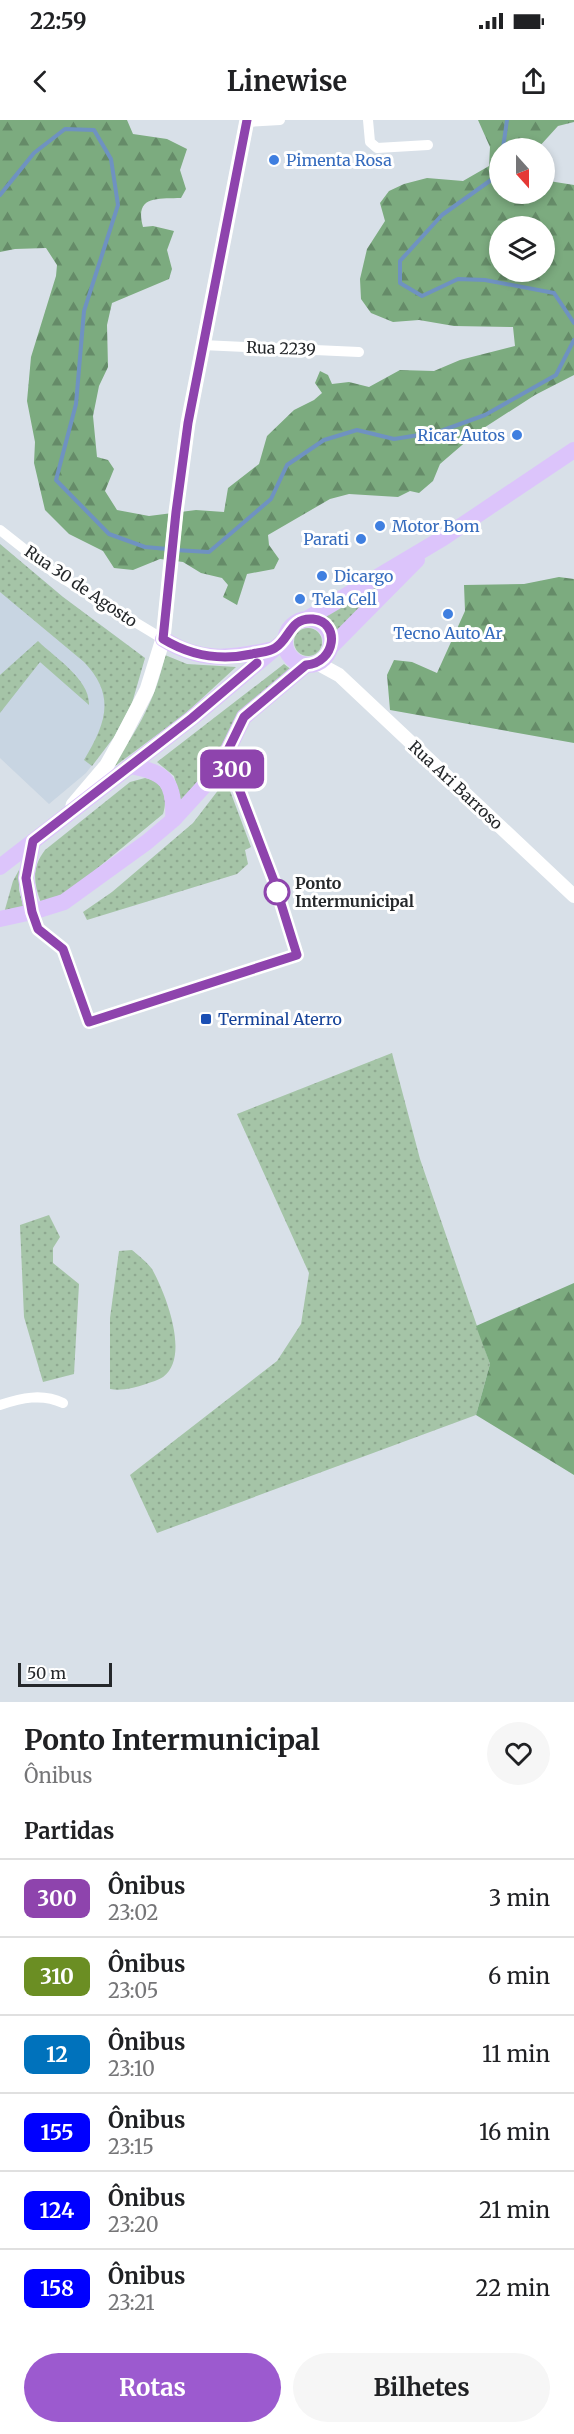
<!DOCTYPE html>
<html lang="pt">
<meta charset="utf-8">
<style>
:root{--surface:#fff;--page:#f6f6f6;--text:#202124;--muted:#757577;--line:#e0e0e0;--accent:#9c5acf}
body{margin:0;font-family:Merriweather,serif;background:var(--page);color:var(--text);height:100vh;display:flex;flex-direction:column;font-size:22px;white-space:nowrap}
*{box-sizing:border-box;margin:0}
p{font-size:20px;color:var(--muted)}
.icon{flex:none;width:33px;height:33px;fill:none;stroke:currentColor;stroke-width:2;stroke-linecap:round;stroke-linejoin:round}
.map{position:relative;height:1582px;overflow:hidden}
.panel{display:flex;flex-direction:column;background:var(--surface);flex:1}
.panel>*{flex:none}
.badge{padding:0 12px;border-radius:9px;font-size:21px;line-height:39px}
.needle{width:39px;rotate:159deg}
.controls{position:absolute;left:489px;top:18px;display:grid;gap:12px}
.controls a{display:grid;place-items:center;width:66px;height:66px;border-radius:50%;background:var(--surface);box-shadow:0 3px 9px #0003;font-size:30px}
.scale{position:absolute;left:18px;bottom:15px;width:94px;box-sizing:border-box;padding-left:6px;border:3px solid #25282b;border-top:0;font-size:16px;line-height:21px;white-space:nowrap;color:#25282b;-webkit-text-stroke:4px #fff;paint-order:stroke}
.map>.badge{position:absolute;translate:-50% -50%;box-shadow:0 0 0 3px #fff}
h2{padding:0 24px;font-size:22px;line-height:54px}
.round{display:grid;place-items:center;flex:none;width:63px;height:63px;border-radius:32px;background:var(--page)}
.head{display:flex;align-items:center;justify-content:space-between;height:102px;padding:0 24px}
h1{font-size:28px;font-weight:700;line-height:45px}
.primary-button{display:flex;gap:12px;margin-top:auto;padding:12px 24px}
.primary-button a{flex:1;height:69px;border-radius:36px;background:var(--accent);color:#fff;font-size:24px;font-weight:700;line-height:69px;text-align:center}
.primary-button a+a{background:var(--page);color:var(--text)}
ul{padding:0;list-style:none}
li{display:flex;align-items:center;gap:18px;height:78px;padding:0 24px;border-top:2px solid var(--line)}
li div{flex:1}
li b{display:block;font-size:22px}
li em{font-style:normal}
li .badge{min-width:66px;font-weight:700;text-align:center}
.status{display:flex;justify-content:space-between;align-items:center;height:42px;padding:0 30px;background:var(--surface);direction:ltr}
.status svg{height:16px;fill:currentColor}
header{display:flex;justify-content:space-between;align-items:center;height:78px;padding:0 24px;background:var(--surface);font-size:27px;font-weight:700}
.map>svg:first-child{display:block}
.built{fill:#c8d5e2}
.grass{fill:url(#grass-dots)}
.forest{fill:url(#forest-firs);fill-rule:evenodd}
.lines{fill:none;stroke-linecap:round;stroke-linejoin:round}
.stream{stroke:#6f92c1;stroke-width:4}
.minor{stroke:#fff;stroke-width:10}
.tertiary{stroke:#fff;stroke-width:14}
.secondary{stroke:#fff;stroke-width:15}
.primary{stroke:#dcc4fb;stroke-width:16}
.line-casing{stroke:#fff;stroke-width:14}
.line{stroke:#8e44ad;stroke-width:9}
.shop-dot{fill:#3f7fe0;stroke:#fff;stroke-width:2}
.stop-dot{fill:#fff;stroke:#8e44ad;stroke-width:3}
.transit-dot{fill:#1a4fb4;stroke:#fff;stroke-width:2}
.labels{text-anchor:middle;stroke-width:6;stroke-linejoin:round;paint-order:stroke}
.shop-label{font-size:16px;fill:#366cbe;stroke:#fff;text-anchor:start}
.street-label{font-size:16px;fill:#25282b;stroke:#fff}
.stop-label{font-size:16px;font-weight:bold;fill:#25282b;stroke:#fff;text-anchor:start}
.transit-label{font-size:16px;fill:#164399;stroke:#fff;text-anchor:start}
</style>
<div class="status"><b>22:59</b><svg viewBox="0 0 49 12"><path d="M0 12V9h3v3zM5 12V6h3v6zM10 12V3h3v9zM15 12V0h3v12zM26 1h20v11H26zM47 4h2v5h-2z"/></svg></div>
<header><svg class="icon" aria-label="back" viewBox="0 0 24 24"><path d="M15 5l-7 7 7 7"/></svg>Linewise<svg class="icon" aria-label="share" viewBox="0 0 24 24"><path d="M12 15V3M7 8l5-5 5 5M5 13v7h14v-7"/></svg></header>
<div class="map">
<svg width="574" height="1582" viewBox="0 0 574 1582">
<defs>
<pattern id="grass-dots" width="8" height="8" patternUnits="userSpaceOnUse" patternTransform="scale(1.5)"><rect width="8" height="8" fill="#a5c4a7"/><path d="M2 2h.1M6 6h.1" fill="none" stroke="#8ea890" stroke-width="1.8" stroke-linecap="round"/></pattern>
<pattern id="forest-firs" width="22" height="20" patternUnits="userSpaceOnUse" patternTransform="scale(1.5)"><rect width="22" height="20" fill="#7cab7f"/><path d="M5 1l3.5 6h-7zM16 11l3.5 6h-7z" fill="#658b68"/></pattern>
</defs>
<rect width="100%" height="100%" fill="#d8e0e8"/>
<!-- built -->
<path class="built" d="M0,424L63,477L145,538L132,583L114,617L86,653L49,684L0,638Z"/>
<!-- grass -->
<path class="grass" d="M0,424L63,477L145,538L132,583L114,617L92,646L84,640C105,605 117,576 84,542L0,472Z
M383,460L338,513L325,495Z
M294 522a14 14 0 1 1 28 0a14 14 0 1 1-28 0Z
M38,521C55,538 90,559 89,585L40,542L0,593V555Z
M165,535L187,544L236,547L185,594L107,652C135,616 156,580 165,535Z
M284,544L293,551L224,624L202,656L181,681L174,656L157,642Z
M145,658C164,661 168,678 163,694L82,761L58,777L41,783C33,762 32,747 45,730L130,662Z
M226,660L251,727L245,730L248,744L237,754L87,800L83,792L112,772L193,703Z
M19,750V770L24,789L4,793L13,761Z
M392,933L420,1039L490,1244L476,1295L157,1413L130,1355L277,1241L301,1204L309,1153L237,994Z
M49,1095L60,1117L53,1128V1143L79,1164L74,1254L43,1262L24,1197L20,1105Z
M132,1130C139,1136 147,1142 152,1149C165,1172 191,1237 163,1257C159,1260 151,1262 146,1264C134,1268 122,1271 110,1269V1198L119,1131Z"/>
<!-- forest -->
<path class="forest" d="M0,0H127L133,14L167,19L187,29L180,50L186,69L181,78C158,79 134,75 143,107L153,106L174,111L167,130L172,149L169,159L112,183L107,205L108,247L99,266L93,296L97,337L108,340L114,349L105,371L117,390L149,396L196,390L224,392L228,368L259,344L267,316L294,290L314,280L322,273L315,263L320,251L328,255L332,264L349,262L369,267L400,250L434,251L460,240L515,226L513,207L454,206L419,200L393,202L371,193L361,179L360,159L367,129L385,101L380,83L389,71L404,64L427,58L463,61L489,46L490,27L478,0H574V2L558,6L538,28H500V74H544L545,48L549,61L574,65V255L535,275L476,313L440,344L433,361L419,373L410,371L398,377L349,374L330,379L268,415L269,425L279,439L274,449L247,454L237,485L223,477L228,465L222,458L201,453L183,442L160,439L133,450L114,448L103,431L69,414L45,390L34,343L35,322L27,281L31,237L56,156L57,145L46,128L15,129L0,132ZM500,106H544V152H500Z
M559,457L574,459V623L390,590L387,555L394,540L412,542L437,553L465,491L464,465L524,464Z
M574,1163V1355L476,1295L490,1244L476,1206Z"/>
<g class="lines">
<!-- stream -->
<path class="stream" d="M503,28L507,0
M500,49L498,55L442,95L400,141V163L422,176L458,159L485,160L554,173L574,203
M0,75L34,33L65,9L94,10L111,39L118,85L84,191L76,284L56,360L109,414L145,427L168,429
M175,430L209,432L271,379L287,345L324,320L357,310L394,319L438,312L485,295L556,255L574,220"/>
<!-- minor -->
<path class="minor" d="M368,0L370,22L377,28L428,25
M247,2L280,0
M202,225L359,232
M0,410L57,455L163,519
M0,1285C21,1278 42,1273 63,1283"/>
<!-- tertiary -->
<path class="tertiary" d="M317,543L339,555L574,776"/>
<!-- secondary -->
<path class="secondary" d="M73,685L107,645L121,620L147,570L163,519L176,392L188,303L247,0"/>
<!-- primary -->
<path class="primary" d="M285 522a23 23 0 1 1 46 0a23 23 0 1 1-46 0Z
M305,500L443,418L574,330
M163,519C200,542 229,539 269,530
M331,527L417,440
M130,646C167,652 175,663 173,700
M0,747L192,598L285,520
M32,792L26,758L33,721
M0,799L32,792L64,782L147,722L173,700L205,665L228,630L244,597L306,545"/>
</g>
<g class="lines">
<defs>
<path id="line" d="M247,0L188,303L176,392L163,519C191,536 220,541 252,534C260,532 269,532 275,528C290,519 290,497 313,499C341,502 336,543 306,545L244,597L228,630L233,653L274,761L297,835L89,902L63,829L38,809L32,792L26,758L33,721L192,598L257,543"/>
</defs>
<!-- line casing -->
<use href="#line" class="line-casing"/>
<!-- line -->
<use href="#line" class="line"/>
</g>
<!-- markers -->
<g class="shop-dot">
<circle cx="274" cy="40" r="6"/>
<circle cx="517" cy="315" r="6"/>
<circle cx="380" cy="406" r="6"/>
<circle cx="361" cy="419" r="6"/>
<circle cx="322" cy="456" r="6"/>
<circle cx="300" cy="479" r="6"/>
<circle cx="448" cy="494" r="6"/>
</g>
<circle class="stop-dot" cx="277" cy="772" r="12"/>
<rect class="transit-dot" x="200" y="893" width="12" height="12" rx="3"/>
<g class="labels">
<!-- shop labels -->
<g class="shop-label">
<text x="286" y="46">Pimenta Rosa</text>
<text x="505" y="321" text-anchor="end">Ricar Autos</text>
<text x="392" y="412">Motor Bom</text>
<text x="349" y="425" text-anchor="end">Parati</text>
<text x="334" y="462">Dicargo</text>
<text x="312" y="485">Tela Cell</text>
<text x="448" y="519" text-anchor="middle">Tecno Auto Ar</text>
</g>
<!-- street labels -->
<g class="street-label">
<text transform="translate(281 228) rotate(2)" y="6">Rua 2239</text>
<text transform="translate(81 466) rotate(34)" y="6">Rua 30 de Agosto</text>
<text transform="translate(456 665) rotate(43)" y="6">Rua Ari Barroso</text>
</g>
<!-- stop labels -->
<g class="stop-label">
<text x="295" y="769">Ponto<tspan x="295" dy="18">Intermunicipal</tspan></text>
</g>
<!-- transit labels -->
<g class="transit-label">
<text x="218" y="905">Terminal Aterro</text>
</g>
</g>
</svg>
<div class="controls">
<a><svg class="needle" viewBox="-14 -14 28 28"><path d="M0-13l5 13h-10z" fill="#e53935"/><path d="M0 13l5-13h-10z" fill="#757577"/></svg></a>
<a><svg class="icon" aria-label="layers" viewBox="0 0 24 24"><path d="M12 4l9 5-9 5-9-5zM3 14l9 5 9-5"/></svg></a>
</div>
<div class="scale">50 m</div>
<b class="badge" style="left:232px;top:649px;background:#8e44ad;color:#fff">300</b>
</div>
<section class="panel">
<div class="head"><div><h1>Ponto Intermunicipal</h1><p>Ônibus</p></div><a class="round"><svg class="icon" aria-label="heart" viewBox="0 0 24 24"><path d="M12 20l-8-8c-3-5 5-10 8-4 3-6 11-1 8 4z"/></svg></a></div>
<h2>Partidas</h2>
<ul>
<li><span class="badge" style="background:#8e44ad;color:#fff">300</span><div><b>Ônibus</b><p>23:02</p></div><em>3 min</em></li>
<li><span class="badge" style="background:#6b8e23;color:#fff">310</span><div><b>Ônibus</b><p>23:05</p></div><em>6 min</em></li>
<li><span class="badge" style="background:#0072bc;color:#fff">12</span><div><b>Ônibus</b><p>23:10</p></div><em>11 min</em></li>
<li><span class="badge" style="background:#00f;color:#fff">155</span><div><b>Ônibus</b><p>23:15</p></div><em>16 min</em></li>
<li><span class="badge" style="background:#00f;color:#fff">124</span><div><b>Ônibus</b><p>23:20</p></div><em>21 min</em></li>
<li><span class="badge" style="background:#00f;color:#fff">158</span><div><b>Ônibus</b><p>23:21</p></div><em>22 min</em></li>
</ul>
<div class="primary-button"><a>Rotas</a><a>Bilhetes</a></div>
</section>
